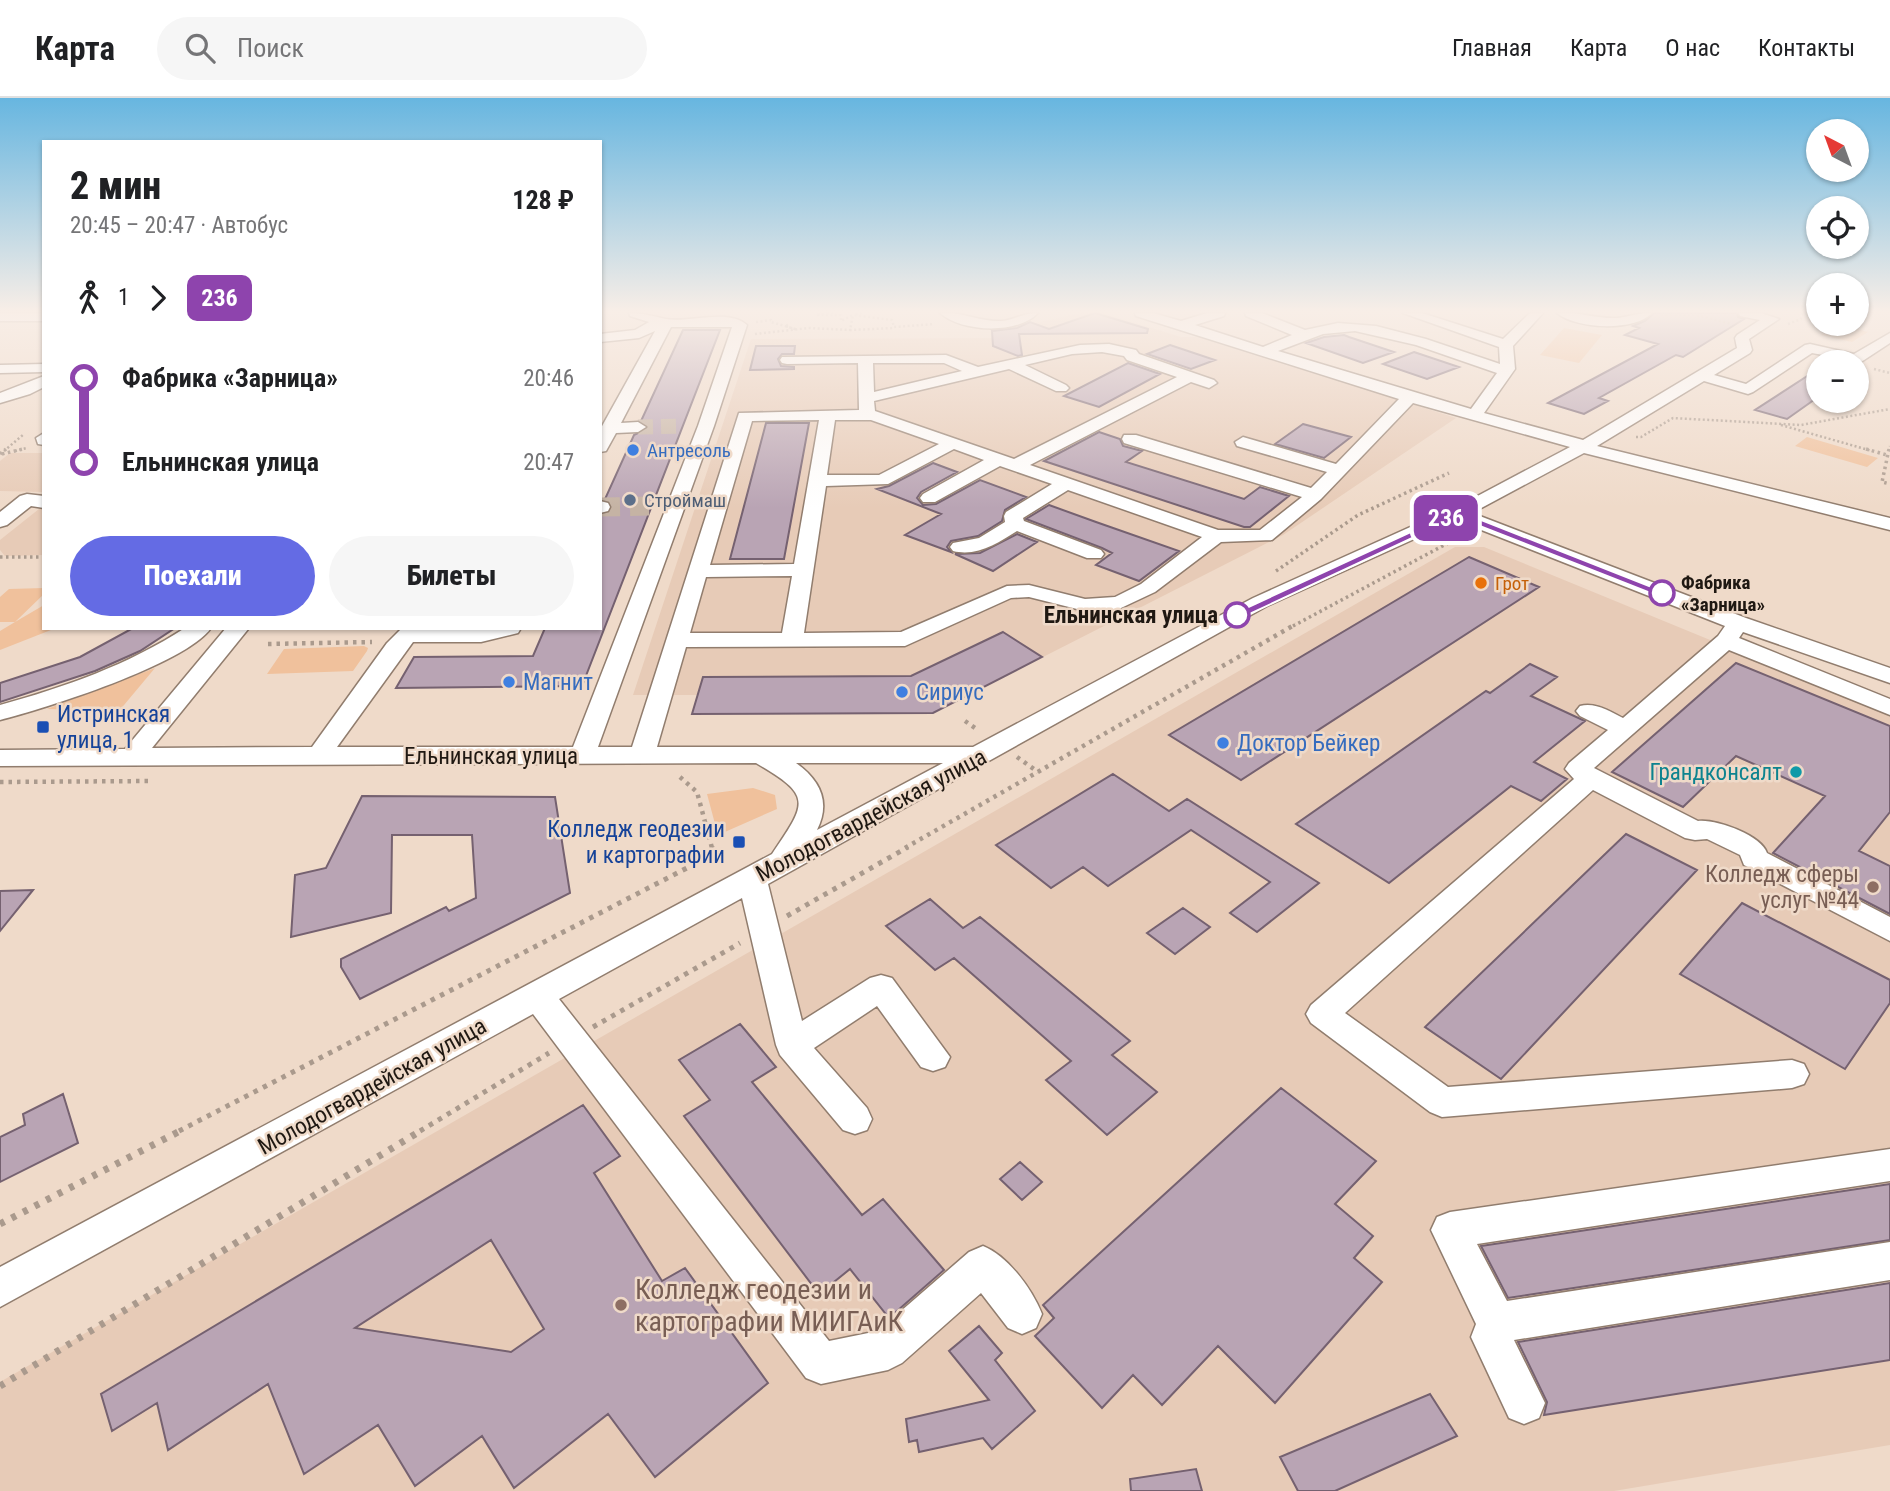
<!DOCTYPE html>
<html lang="ru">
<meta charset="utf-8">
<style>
:root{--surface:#fff;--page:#f6f6f6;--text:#202124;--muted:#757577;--line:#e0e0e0;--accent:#646be4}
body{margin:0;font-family:"Roboto Condensed",sans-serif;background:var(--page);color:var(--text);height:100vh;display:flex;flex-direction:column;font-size:26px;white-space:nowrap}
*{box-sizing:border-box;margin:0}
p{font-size:23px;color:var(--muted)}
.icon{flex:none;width:38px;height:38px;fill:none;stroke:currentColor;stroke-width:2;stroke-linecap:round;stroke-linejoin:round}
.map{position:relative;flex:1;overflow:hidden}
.details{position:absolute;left:42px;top:42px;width:560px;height:490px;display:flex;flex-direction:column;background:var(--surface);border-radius:0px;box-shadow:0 2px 5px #0004}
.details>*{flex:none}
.badge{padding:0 14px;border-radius:10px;font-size:24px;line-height:46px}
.needle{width:46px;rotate:319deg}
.buttons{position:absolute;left:1806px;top:21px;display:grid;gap:14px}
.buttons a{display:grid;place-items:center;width:63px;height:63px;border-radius:50%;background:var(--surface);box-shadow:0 2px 5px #0004;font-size:35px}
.map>.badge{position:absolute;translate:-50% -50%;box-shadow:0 0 0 4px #fff}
.legs{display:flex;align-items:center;gap:10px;height:77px;padding:0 28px;font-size:23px}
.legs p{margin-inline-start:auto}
.headline{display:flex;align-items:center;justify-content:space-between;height:119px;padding:0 28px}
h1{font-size:38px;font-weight:800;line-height:52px}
.action{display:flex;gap:14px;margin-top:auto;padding:14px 28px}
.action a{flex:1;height:80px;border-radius:42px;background:var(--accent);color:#fff;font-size:28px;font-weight:800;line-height:80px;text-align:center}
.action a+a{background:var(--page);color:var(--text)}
ul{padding:0 28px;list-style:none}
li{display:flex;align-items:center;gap:24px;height:84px;font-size:26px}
li i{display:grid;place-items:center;width:10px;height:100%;margin:0 9px;background:currentColor}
li i::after{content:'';width:18px;height:18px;margin:-9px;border:5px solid;border-radius:50%;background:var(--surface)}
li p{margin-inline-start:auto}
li:first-child i{background:linear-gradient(#0000 50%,currentColor 0)}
li:last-child i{background:linear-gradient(currentColor 50%,#0000 0)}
header{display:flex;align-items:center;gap:42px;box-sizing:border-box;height:98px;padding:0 35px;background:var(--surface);border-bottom:2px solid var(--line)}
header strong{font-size:33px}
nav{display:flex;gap:38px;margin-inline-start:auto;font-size:24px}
.search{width:490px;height:63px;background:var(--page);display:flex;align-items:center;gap:18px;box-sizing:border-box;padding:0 24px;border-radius:38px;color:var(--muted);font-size:26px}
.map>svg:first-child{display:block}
.built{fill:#e7cbb7}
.green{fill:#f0c19c}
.building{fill:#b9a4b4;stroke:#756170;stroke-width:2;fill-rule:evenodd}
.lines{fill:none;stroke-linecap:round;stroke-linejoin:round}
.minor-tunnel-far1{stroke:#c5b3a4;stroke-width:15;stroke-dasharray:15 8;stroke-linecap:butt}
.minor-tunnel{stroke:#c5b3a4;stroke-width:19;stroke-dasharray:19 10;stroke-linecap:butt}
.minor-casing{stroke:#917d6e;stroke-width:3}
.path-far4{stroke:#aa9a8d;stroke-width:2.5;stroke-dasharray:2 2.5;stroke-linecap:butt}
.path-far3{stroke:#aa9a8d;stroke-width:3.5;stroke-dasharray:2.5 3.5;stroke-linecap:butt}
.path-far2{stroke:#aa9a8d;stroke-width:4.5;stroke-dasharray:3.5 5;stroke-linecap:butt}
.path-far1{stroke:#aa9a8d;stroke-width:5;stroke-dasharray:4.5 6;stroke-linecap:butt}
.path{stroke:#aa9a8d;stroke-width:7;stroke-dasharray:5 8;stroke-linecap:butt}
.minor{fill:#fff;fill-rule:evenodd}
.line-1{fill:#8e44ad;stroke:#fff;stroke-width:2}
.shop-dot{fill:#3f7fe0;stroke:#efdac9;stroke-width:2.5}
.service-dot{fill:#5c6f8a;stroke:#efdac9;stroke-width:2.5}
.food-dot{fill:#e8710a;stroke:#efdac9;stroke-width:2.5}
.stop-1-dot{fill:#fff;stroke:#8e44ad;stroke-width:3.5}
.transit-dot{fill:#1a4fb4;stroke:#efdac9;stroke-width:2.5}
.culture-dot{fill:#0f9aa8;stroke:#efdac9;stroke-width:2.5}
.education-dot{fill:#8d6e63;stroke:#efdac9;stroke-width:2.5}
.labels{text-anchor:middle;stroke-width:5;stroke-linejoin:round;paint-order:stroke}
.far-shop-label{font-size:19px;fill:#366cbe;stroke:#efdac9;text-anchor:start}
.far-service-label{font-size:19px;fill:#4e5e75;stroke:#efdac9;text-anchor:start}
.far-stop-label{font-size:19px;font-weight:bold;fill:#1f1812;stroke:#efdac9;text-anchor:start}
.far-food-label{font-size:19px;fill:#c56008;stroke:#efdac9;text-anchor:start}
.stop-label{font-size:23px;font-weight:bold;fill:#1f1812;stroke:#efdac9;text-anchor:end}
.shop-label{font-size:23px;fill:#366cbe;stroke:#efdac9;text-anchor:start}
.transit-label{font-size:23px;fill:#164399;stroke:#efdac9;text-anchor:start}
.street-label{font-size:23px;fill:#1f1812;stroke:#efdac9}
.culture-label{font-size:23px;fill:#0d838f;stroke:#efdac9;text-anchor:end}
.education-label{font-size:23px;fill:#785e54;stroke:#efdac9;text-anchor:end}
.near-education-label{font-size:28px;fill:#785e54;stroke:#efdac9;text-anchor:start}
</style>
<header>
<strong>Карта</strong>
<div class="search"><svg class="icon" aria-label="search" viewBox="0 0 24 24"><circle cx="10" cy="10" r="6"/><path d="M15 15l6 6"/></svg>Поиск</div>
<nav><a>Главная</a><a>Карта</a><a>О нас</a><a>Контакты</a></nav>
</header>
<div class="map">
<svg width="1890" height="1393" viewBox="0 0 1890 1393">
<rect width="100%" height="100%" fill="#efdac9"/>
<!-- built -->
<path class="built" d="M1081,215H1103L1181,239H1202L1456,320L1283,437L933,615L697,597H633L751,241L1009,240L1008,231Z
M10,355H44V394L0,393V363Z
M44,407V457L5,458L0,452V442Z
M1455,449H1484L1890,616V1347L1614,1393H0V1284Z"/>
<!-- green -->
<path class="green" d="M1838,226L1868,234L1852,244L1821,237Z
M1564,230L1602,237L1579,265L1540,257Z
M1807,339L1878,360L1867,369L1795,348Z
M44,490V496L15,524L44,507V530H56L0,552V533L15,524H0V499L9,491Z
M364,548L368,550L367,553L353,573L267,576L284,551Z
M155,570L119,613L47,611Z
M753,690L775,697L777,711L718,737L707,696Z"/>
<!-- building -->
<path class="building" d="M1095,215L1148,231L1147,235L1019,236L1022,257L1018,258L993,248L992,233L1017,230L1030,224L1049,231Z
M1654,215H1737L1738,219L1744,221L1683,259L1676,257L1599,300L1608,303L1584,316L1548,305L1658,246L1625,237L1639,230L1633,228L1645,223Z
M683,232H720L582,588L396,590L414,559L533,558L545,530H600V417L609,416L612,410L610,404L605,401L634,337L648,330L641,323Z
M1344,237L1349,239L1394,254L1363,265L1306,245L1324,239Z
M1170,247L1215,262L1191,271L1147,256Z
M756,248H795L794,256H782L778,261L781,268L794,269V271L750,272Z
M1414,254L1459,269L1427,281L1383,266Z
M1128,265L1160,276L1099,309L1064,298Z
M1818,271V299L1787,321L1755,312Z
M766,325H809L784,461H730Z
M1303,326L1351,339L1324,360L1275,346Z
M1099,334L1120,341L1123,348L1142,353L1126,364L1244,401L1260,389L1289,398L1250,429H1244L1044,363Z
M933,365L957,374L921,394L917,400L923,407L936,406L980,382L1026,399L1005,412L1002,423L978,438L951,443L947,449L951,454L905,437L941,416L877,391L889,388Z
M1049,407L1096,424L1179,453L1139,483L1096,467L1112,455L1102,450L1026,421Z
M1017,436L1037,444L993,473L955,456L980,455Z
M1469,459L1539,489L1241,682L1169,637Z
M133,530H175L140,553L95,573L0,604V585L80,559Z
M1003,534L1042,559L933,615L692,616L703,579L911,578Z
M1736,565L1890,628V714L1859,753L1890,768V816L1773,755L1825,698L1736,658L1683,709L1612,674Z
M1530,566L1557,579L1531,598L1585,623L1534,664L1567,681L1541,703L1511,688L1389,785L1296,726L1486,593L1490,595Z
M1113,676L1169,713L1187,701L1319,785L1257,834L1230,815L1270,784L1191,732L1108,788L1083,769L1051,790L996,747Z
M362,698L555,699L570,795L360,901L341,869V861L446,809L449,813L476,800L472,737H392L391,815L291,839L295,777L326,770Z
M1626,736L1697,772L1501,981L1425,929Z
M33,792L0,833V793Z
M930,801L963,830L980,819L1130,943L1112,957L1157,994L1107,1037L1046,982L1071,963L954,860L935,872L886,828Z
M1742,805L1890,882V905L1845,971L1680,876Z
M1183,810L1210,829L1175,856L1147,835Z
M740,926L776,969L752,984L862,1117L883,1101L944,1172L889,1220L850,1171L819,1196L684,1018L710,1002L679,962Z
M1281,990L1376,1063L1335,1106L1373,1138L1354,1160L1382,1184L1275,1305L1218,1248L1162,1307L1133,1277L1102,1310L1035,1238L1054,1220L1043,1207Z
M63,996L78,1045L0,1084V1039L25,1027L23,1016Z
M583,1007L620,1058L594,1075L662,1183L685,1170L768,1285L655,1379L608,1316L514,1390L482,1338L415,1388L378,1327L304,1376L268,1286L168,1352L157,1305L112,1333L101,1296ZM491,1142L544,1231L511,1254L355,1230Z
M1020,1064L1042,1084L1022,1102L1000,1081Z
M1890,1086V1142L1508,1200L1481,1148Z
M1890,1185V1262L1544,1317L1547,1304L1518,1244Z
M979,1228L1002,1255L995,1262L1035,1313L992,1351L983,1340L919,1354L917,1342L909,1344L906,1321L989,1302L949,1253Z
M1430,1296L1457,1338L1335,1393H1298L1280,1359Z
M1196,1371L1202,1393H1131L1130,1381Z"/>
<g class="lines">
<!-- minor-tunnel-far1 -->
<path class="minor-tunnel-far1" d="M638,329L682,328"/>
<!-- minor-tunnel -->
<path class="minor-tunnel" d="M601,409L652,408"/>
<defs>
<path id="minor" d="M0,215H44V223H0Z
M629,215C643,215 653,218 666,221C690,225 728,210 747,227L714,328L598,649H632L739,315L859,312L858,265L787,266L782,265L780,262L782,259L946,257L978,269L1080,247L1109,246L1136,252L1139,256L1214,282L1217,285L1209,290L1191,284L1030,367L1218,432H1260L1302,399L1124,345L1122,341L1124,337H1136L1311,390L1327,374L1237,348L1235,344L1243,339L1336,366L1399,301L1136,218L1135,215H1153L1181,223L1207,215H1225L1224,218L1195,227L1263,249L1292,237L1246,218L1245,215H1262L1305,232L1338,225L1376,228L1426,241L1500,266L1499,249L1403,215H1422L1503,241L1530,215H1543L1513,248L1515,271L1484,315L1583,342L1737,250L1735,240L1737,237L1760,222L1740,218L1739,215H1761L1779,221L1749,241L1752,252L1750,255L1714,277L1746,286L1805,247L1810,246L1854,256L1890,235V245L1861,264L1812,255L1753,294L1748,296L1704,283L1597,348L1890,420V432L1584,355L1472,415L1746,520L1890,570V585L1743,534L1739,540L1890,601V617L1729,552L1594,670L1698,723C1716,721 1761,737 1767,755L1890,819V843L1744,767L1740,757L1707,741L1695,742L1685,740L1593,692L1345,915L1448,989L1792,962L1804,966L1809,976L1804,986L1792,990L1442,1019L1430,1014L1311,925L1306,916L1311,907L1574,681L1565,671L1569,665L1608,632L1580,618L1576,613L1580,608C1595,604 1609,613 1623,620L1718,538L1725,528L1456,422L1267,508L768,786L802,923L870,880L881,877L892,880L950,959L945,969L933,973L921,969L877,908L814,950L867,1010L872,1021L867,1032L855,1036L843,1032L780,957L776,947L742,800L559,901L829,1243L878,1233L969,1154L983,1148C1008,1158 1032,1191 1042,1216L1036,1230L1022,1236L1008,1230L981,1195L902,1265L888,1272L821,1286L806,1280L533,916L0,1209V1169L772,756C807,704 813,698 756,665L0,668V652L125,651L226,530H249L152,650L312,649L387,545L402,530H521L518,535L481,544H413L337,649H573L698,328L732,229H671L621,325L638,324L646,329L638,334L616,335L606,353L600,354L601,330L655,233L639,240L600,244V236L635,232L649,224L630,218ZM1355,233L1416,247L1497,275L1471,311L1278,253L1323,236ZM1102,254L1124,258L1127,262L1177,279L1014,361L875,313L874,303L1009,271L1056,293H1066L1069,290L1066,287L1025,267L1072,256ZM873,265H944L962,273L874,294ZM1413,305L1570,349L1468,403L1253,500L973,649H657L686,549L905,548L1011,500L1029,499L1085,513L1102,514L1121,510L1155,494L1221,444L1272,442L1321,401ZM819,322L794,466L710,467L752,323ZM835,322H871L939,346L879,377H827ZM954,351L984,362L923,396L920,400L923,404H935L1000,368L1052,386L1006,414L1004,418L1005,424L979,440L953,445L950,449L953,453C977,459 998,445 1017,433L1087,460H1101L1104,456L1101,452L1024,423L1023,420L1068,392L1202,439L1141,486L1115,499L1085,501L1029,487L1007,488L901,534L804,535L826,388L888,386ZM792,478L782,535H690L706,479ZM796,665H943L817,732C831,704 820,682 796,665Z
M940,215C961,213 980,224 1001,223C1015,222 1024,214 1038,215C1017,237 961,234 940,215Z
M1557,215C1576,213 1594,220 1613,220C1627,220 1638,214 1652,215C1634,234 1576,231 1557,215Z
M44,266V274L0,275V267Z
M44,278V289L30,296L0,305V295Z
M44,335V347L38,346L36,340Z
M27,396L44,398V410L31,408L7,427L0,429V414L20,398Z
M600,403L608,405L610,409L608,413L600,415Z
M185,530H211C186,566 44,611 0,622V607C65,589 128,567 185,530Z
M1890,1051V1083L1477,1146L1507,1203L1890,1144V1182L1514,1242L1545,1305L1539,1320L1524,1326L1509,1320L1471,1239L1476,1226L1431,1132L1437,1119L1450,1114Z"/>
</defs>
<!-- minor casing -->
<use href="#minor" class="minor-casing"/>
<!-- path-far4 -->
<path class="path-far4" d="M833,215L816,217H841V223L853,217L850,232L893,230
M862,215L854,217L892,222L894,229L934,226
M1661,217H1696L1732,226
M756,224L771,222V224L795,231L785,228L788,227
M1788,226L1801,221L1802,215
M755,236L809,230L850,232
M1874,271L1890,275
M1781,327L1872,353
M1636,339H1641L1673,320L1801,327L1890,311
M4,353L24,336
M15,353L27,350
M1889,353L1890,348"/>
<!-- path-far3 -->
<path class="path-far3" d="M1866,351L1887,357
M1889,351L1882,384L1890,386
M0,356L6,351
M2,356L23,351
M0,459H44
M1276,473L1358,417L1449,375
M1293,528L1463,437"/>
<!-- path-far2 -->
<path class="path-far2" d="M268,546L372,544
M965,623L978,632
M1017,659L1038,674
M680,679L697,694L712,750
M0,684L150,683
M905,750L1296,526"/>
<!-- path-far1 -->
<path class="path-far1" d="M787,818L908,749
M593,929L740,845
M179,1033L714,756L712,749
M420,1033L549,955"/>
<!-- path -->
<path class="path" d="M0,1126L182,1032
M0,1288L422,1032"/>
<!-- minor -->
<use href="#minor" class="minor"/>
</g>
<!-- sky -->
<linearGradient id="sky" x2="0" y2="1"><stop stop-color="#67b6e0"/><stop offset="0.52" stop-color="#f8eee7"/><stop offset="1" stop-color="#f8eee7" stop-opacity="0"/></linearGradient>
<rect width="1890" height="410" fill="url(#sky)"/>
<!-- line-1 -->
<path class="line-1" d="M1454,414H1461L1667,495L1658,498L1457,419L1241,520L1231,517Z"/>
<!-- markers -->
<g class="shop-dot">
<circle cx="633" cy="352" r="7"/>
<circle cx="509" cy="584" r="7"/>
<circle cx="902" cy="594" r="7"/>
<circle cx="1223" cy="645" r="7"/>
</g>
<circle class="service-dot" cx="630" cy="402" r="7"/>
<circle class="food-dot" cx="1481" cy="485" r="7"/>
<g class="stop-1-dot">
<circle cx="1662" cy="495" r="12"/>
<circle cx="1237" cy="517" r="12"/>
</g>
<g class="transit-dot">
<rect x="36" y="622" width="14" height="14" rx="3.5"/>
<rect x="732" y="737" width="14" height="14" rx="3.5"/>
</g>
<circle class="culture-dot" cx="1796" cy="674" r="7"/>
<g class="education-dot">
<circle cx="1873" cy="789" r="7"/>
<circle cx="621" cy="1207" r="7"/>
</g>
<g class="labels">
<!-- far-shop labels -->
<g class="far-shop-label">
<text x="647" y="359">Антресоль</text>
</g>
<!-- far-service labels -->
<g class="far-service-label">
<text x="644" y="409">Строймаш</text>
</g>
<!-- far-stop labels -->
<g class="far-stop-label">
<text x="1681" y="491">Фабрика<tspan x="1681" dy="22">«Зарница»</tspan></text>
</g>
<!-- far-food labels -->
<g class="far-food-label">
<text x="1495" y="492">Грот</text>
</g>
<!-- stop labels -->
<g class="stop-label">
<text x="1218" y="525">Ельнинская улица</text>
</g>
<!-- shop labels -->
<g class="shop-label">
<text x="523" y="592">Магнит</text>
<text x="916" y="602">Сириус</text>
<text x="1237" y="653">Доктор Бейкер</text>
</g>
<!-- transit labels -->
<g class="transit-label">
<text x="57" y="624">Истринская<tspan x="57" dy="26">улица, 1</tspan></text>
<text x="725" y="739" text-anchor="end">Колледж геодезии<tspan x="725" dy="26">и картографии</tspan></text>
</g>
<!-- street labels -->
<g class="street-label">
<text x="491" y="666">Ельнинская улица</text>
<text transform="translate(871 717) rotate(-28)" y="8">Молодогвардейская улица</text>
<text transform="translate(372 988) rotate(-29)" y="8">Молодогвардейская улица</text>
</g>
<!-- culture labels -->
<g class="culture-label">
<text x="1782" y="682">Грандконсалт</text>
</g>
<!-- education labels -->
<g class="education-label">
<text x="1859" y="784">Колледж сферы<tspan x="1859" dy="26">услуг №44</tspan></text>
</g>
<!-- near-education labels -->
<g class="near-education-label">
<text x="635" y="1201">Колледж геодезии и<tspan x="635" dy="32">картографии МИИГАиК</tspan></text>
</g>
</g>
</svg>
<div class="buttons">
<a><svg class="needle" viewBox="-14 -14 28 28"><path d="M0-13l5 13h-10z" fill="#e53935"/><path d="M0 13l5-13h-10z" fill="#757577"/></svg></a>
<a><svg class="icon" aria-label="locate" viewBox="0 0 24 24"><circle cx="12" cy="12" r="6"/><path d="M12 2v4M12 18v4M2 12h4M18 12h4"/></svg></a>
<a>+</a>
<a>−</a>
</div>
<b class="badge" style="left:1446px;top:420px;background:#8e44ad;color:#fff">236</b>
<section class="details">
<div class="headline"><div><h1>2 мин</h1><p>20:45 – 20:47 · Автобус</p></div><b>128 ₽</b></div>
<div class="legs"><svg class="icon" aria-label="walk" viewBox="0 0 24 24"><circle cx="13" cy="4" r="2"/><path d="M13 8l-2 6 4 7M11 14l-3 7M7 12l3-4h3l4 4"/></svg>1<svg class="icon" aria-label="forward" viewBox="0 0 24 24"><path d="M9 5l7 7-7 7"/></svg><b class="badge" style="background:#8e44ad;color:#fff">236</b></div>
<ul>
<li><i style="color:#8e44ad"></i><b>Фабрика «Зарница»</b><p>20:46</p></li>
<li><i style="color:#8e44ad"></i><b>Ельнинская улица</b><p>20:47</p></li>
</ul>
<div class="action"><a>Поехали</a><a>Билеты</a></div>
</section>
</div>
